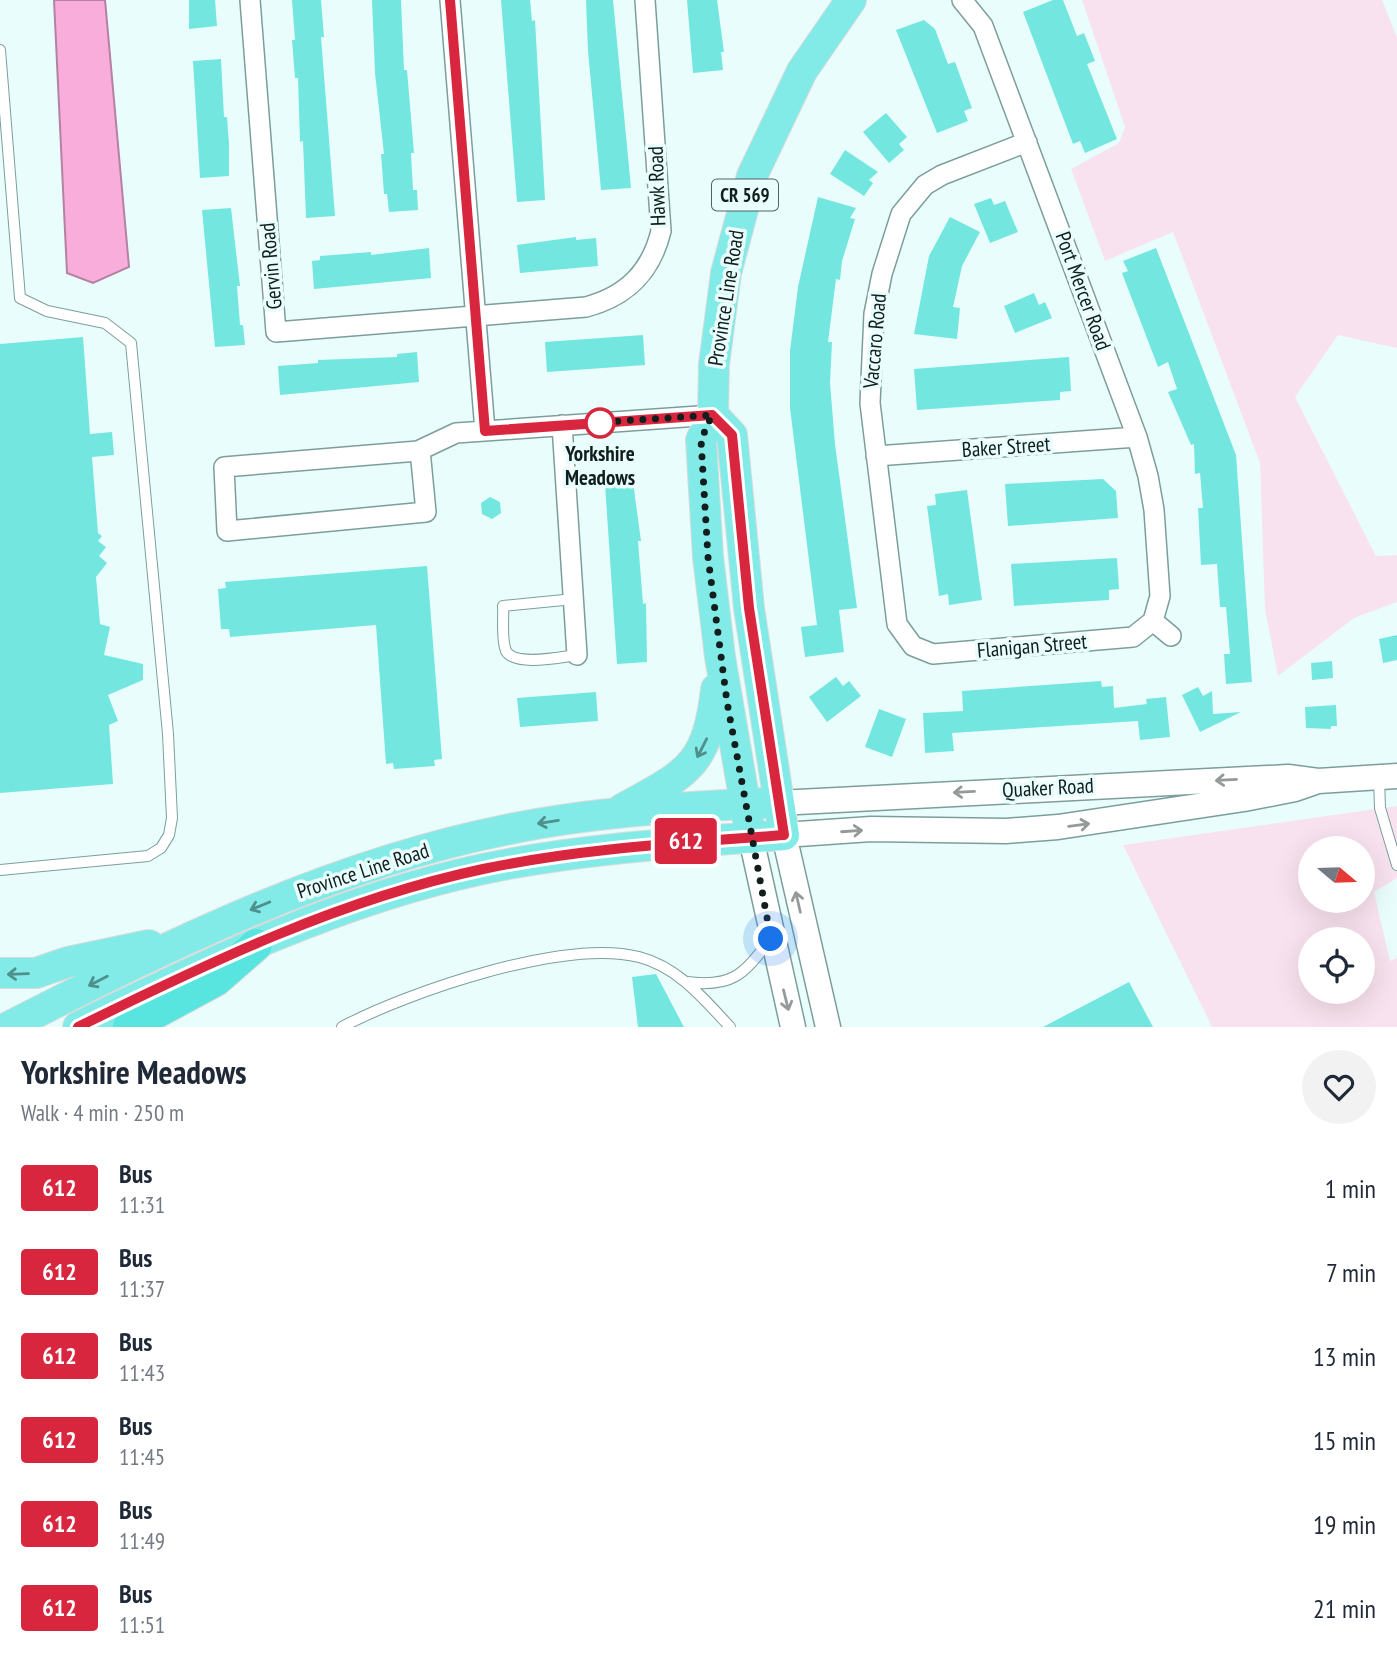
<!DOCTYPE html>
<meta charset="utf-8">
<style>
:root{--surface:#fff;--page:#f2f2f3;--text:#1f2937;--muted:#747a83}
body{margin:0;font-family:"PT Sans Narrow",sans-serif;background:var(--page);color:var(--text);height:100vh;display:flex;flex-direction:column;font-size:26px;white-space:nowrap}
*{box-sizing:border-box;margin:0}
p{font-size:23px;color:var(--muted)}
.icon{flex:none;width:38px;height:38px;fill:none;stroke:currentColor;stroke-width:2;stroke-linecap:round;stroke-linejoin:round}
.map{position:relative;height:1027px;overflow:hidden}
.sheet{display:flex;flex-direction:column;background:var(--surface);flex:1}
.sheet>*{flex:none}
.badge{padding:0 14px;border-radius:5px;font-size:24px;line-height:46px}
.needle{width:46px;rotate:109deg}
.controls{position:absolute;left:1298px;top:836px;display:grid;gap:14px}
.controls a{display:grid;place-items:center;width:77px;height:77px;border-radius:50%;background:var(--surface);box-shadow:0 7px 28px #0002;font-size:35px}
.you{position:absolute;width:35px;height:35px;margin:-18px;border:5px solid #fff;border-radius:50%;background:#1a73e8;box-shadow:0 0 0 10px #1a73e833}
.map>.badge{position:absolute;translate:-50% -50%;box-shadow:0 0 0 4px #fff}
.round{display:grid;place-items:center;flex:none;width:74px;height:74px;border-radius:37px;background:var(--page)}
.summary{display:flex;align-items:center;justify-content:space-between;height:119px;padding:0 21px}
h1{font-size:33px;font-weight:700;line-height:52px}
ul{padding:0;list-style:none}
li{display:flex;align-items:center;gap:21px;height:84px;padding:0 21px}
li div{flex:1}
li b{display:block;font-size:26px}
li em{font-style:normal}
li .badge{min-width:77px;font-weight:700;text-align:center}
.map>svg:first-child{display:block}
.green{fill:#f9e2ef;fill-rule:evenodd}
.water{fill:#f9addb;stroke:#b382a2;stroke-width:2}
.building{fill:#73e6df}
.lines{fill:none;stroke-linecap:round;stroke-linejoin:round}
.service-casing{stroke:#7c9e9b;stroke-width:12}
.minor-casing{stroke:#7c9e9b;stroke-width:22}
.tertiary-casing{stroke:#7c9e9b;stroke-width:27}
.primary-casing{stroke:#d9dbdb;stroke-width:32}
.trunk-casing{stroke:#d9dbdb;stroke-width:34}
.service{stroke:#fff;stroke-width:10}
.minor{stroke:#fff;stroke-width:19}
.tertiary{stroke:#fff;stroke-width:24}
.primary{stroke:#82ebe7;stroke-width:30}
.trunk{stroke:#58e4df;stroke-width:32}
.oneway{stroke:#4f8f8c}
.oneway2{stroke:#949a99}
.line-casing{stroke:#fff;stroke-width:16}
.line{stroke:#d7263d;stroke-width:10}
.walk{stroke:#111e1d;stroke-width:7;stroke-dasharray:0 12.6}
.stop-dot{fill:#fff;stroke:#d7263d;stroke-width:3.5}
.labels{text-anchor:middle;stroke-width:7;stroke-linejoin:round;paint-order:stroke}
.shield{fill:#e9fefc;stroke:#526160;stroke-width:2}
.shield-label{font-size:19px;font-weight:bold;fill:#111e1d}
.street-label{font-size:21px;fill:#111e1d;stroke:#e9fefc}
.stop-label{font-size:21px;font-weight:bold;fill:#111e1d;stroke:#e9fefc}
</style>
<div class="map">
<svg width="1397" height="1027" viewBox="0 0 1397 1027">
<rect width="100%" height="100%" fill="#e9fefc"/>
<!-- green -->
<path class="green" d="M1082,0H1382L1397,38V348L1338,335L1295,397L1376,556L1397,555V602L1354,618L1278,676L1265,609L1260,463L1173,232L1105,261L1071,169L1119,143L1125,127Z
M1397,806V878L1374,892L1390,961L1397,958V1027H1212L1123,845ZM1311,849H1363V901H1311ZM1311,940H1363V992H1311Z"/>
<!-- water -->
<path class="water" d="M54,0H105L129,267L93,283L67,273Z"/>
<!-- building -->
<path class="building" d="M189,0H215L217,26L189,29Z
M292,0H321L324,37H321L335,216L306,218L303,141L300,142L298,78H295L292,40H295Z
M372,0H401L404,70H407L414,153H411L413,190H417L418,210L389,212L387,194H384L381,154H384L375,73Z
M501,0H530L532,21L535,20L545,200L517,202Z
M586,0H613L631,188L601,190L588,51Z
M687,0H717L724,52H721L723,70L693,73Z
M1053,0H1063L1077,36L1084,33L1095,61L1087,64L1117,139L1085,153L1080,141L1073,144L1023,12Z
M924,20L935,29L948,64L955,62L972,108L964,111L968,121L937,133L896,30Z
M221,59L224,117H227L229,144V176L200,178L193,61Z
M886,113L907,137L899,144L904,150L889,163L863,132Z
M845,150L878,172L869,180L873,183L864,196L830,174Z
M818,197L856,208L850,218L855,219L842,261L840,280L836,279L828,342H832L830,383L835,444L857,608L839,610L844,652L805,657L801,627L817,625L790,408V351L798,287Z
M991,198L994,205L1005,201L1018,232L990,243L974,204Z
M231,208L240,286H237L240,325H243L245,345L215,347L202,210Z
M950,217L980,232L962,266L953,307L960,308L957,339L914,334L929,256Z
M576,237V240L596,238L598,266L520,273L517,245Z
M429,248L431,278L314,289L312,261L320,260V256L371,252V255Z
M1156,248L1236,455L1252,682L1226,684L1224,654H1230L1226,607H1220L1217,564L1201,565L1198,508H1203L1200,473L1195,474L1194,444L1191,445L1168,392L1177,389L1168,362L1158,367L1122,273L1128,271L1123,261Z
M1034,293L1039,305L1045,302L1052,318L1015,333L1004,306Z
M643,335L645,365L547,372L545,342Z
M83,337L90,434L112,432L114,455L92,457L98,533L102,536L98,541L106,547L99,556L107,563L96,577L100,624L110,627L104,655L143,664V680L108,695L118,721L109,725L113,784L0,793V344Z
M417,352L419,382L280,395L278,366L318,363V360L397,357V354Z
M1069,357L1071,391L1060,392V400L917,410L914,369Z
M1103,479L1116,491L1118,518L1008,526L1005,484Z
M633,482L641,541H638L643,604L646,603L647,662L617,664L605,484Z
M967,490L982,600L949,605L948,594L939,596L927,506L936,505L935,494Z
M490,497L500,502L501,513L492,519L482,514L481,503Z
M1117,558L1119,589L1109,590V600L1014,606L1011,564Z
M427,566L442,759L434,760L435,766L394,769L393,763L386,764L376,625L230,637L229,629H221L218,589L226,588L225,582Z
M1397,635V660L1383,663L1379,639Z
M1332,661L1333,678L1312,680L1311,663Z
M836,677L843,686L849,681L861,696L827,722L809,697Z
M1101,681L1102,687L1113,686L1114,708L1147,704L1146,699L1166,697L1170,737L1140,740L1138,721L952,733L954,751L925,753L923,713L963,711L962,691Z
M1198,687L1203,696L1212,691L1213,714L1241,712L1200,732L1182,695Z
M596,692L598,721L520,727L517,698Z
M1336,705L1337,726H1331V729L1306,728L1305,707Z
M879,709L906,719L892,757L865,747Z
M656,974L684,1027H638L632,977Z
M1129,982L1153,1027H1043Z"/>
<g class="lines">
<defs>
<path id="service" d="M0,50L20,298L47,311L105,323L131,343L168,734L172,818L169,835L161,848L148,856L0,870
M574,599L503,606C504,618 501,640 506,651C515,667 561,657 577,655
M1379,778L1380,808L1397,865
M687,982C734,988 744,973 771,939
M342,1027C408,992 565,938 639,957C678,967 704,999 730,1027"/>
<path id="minor" d="M250,0L276,332L586,307C627,296 651,272 661,231L645,0
M450,0L485,431
M962,0L983,26L1137,437L1148,476L1154,510L1160,596L1153,621L1133,637L933,654L913,646L897,624L870,403L874,314L882,274L901,214L925,185L942,175L1027,142
M562,425L577,655
M420,450L426,512L227,531L224,467L418,451L420,450L456,433L713,415
M876,456L1137,437
M1153,621L1171,636"/>
<path id="tertiary" d="M778,803L1288,777L1318,781L1397,776
M751,838L793,1027
M828,1027L784,835L871,829L1006,831L1058,827L1244,799L1295,789L1318,781"/>
<path id="primary" d="M622,809C686,773 707,768 716,689
M751,838L720,657L708,557L701,440L713,415L714,364L726,273L752,176L802,71L851,0
M0,973H36L68,962L149,945
M8,1027C171,944 329,865 510,829C593,812 679,807 764,803
M78,1027C208,963 341,899 483,869C583,848 683,843 784,835L749,608L732,435L713,415"/>
<path id="trunk" d="M129,1027L216,980L256,945"/>
</defs>
<!-- service casing -->
<use href="#service" class="service-casing"/>
<!-- minor casing -->
<use href="#minor" class="minor-casing"/>
<!-- tertiary casing -->
<use href="#tertiary" class="tertiary-casing"/>
<!-- primary casing -->
<use href="#primary" class="primary-casing"/>
<!-- trunk casing -->
<use href="#trunk" class="trunk-casing"/>
<!-- service -->
<use href="#service" class="service"/>
<!-- minor -->
<use href="#minor" class="minor"/>
<!-- tertiary -->
<use href="#tertiary" class="tertiary"/>
<!-- primary -->
<use href="#primary" class="primary"/>
<!-- trunk -->
<use href="#trunk" class="trunk"/>
</g>
<!-- one-way arrows -->
<defs><path id="oneway-shaft" d="M-6 0H5M1.5-3L5.5 0L1.5 3" fill="none" stroke-width="1.6" stroke-linecap="round" stroke-linejoin="round" transform="scale(1.75)"/></defs>
<g class="oneway">
<use href="#oneway-shaft" transform="translate(702 748) rotate(117)"/>
<use href="#oneway-shaft" transform="translate(548 822) rotate(171)"/>
<use href="#oneway-shaft" transform="translate(260 906) rotate(158)"/>
<use href="#oneway-shaft" transform="translate(18 974) rotate(178)"/>
<use href="#oneway-shaft" transform="translate(98 981) rotate(153)"/>
</g>
<g class="oneway2">
<use href="#oneway-shaft" transform="translate(1226 780) rotate(177)"/>
<use href="#oneway-shaft" transform="translate(964 792) rotate(177)"/>
<use href="#oneway-shaft" transform="translate(1079 825) rotate(-7)"/>
<use href="#oneway-shaft" transform="translate(852 831) rotate(-4)"/>
<use href="#oneway-shaft" transform="translate(798 902) rotate(-103)"/>
<use href="#oneway-shaft" transform="translate(786 1000) rotate(76)"/>
</g>
<g class="lines">
<defs>
<path id="line" d="M78,1027C208,963 341,899 483,869C583,848 683,843 784,835L749,608L732,435L712,415L485,431L450,0"/>
</defs>
<!-- line casing -->
<use href="#line" class="line-casing"/>
<!-- line -->
<use href="#line" class="line"/>
<!-- walk -->
<path class="walk" d="M600,423H590L712,415L701,440L708,557L727,702L771,939"/>
</g>
<!-- markers -->
<circle class="stop-dot" cx="600" cy="423" r="14"/>
<g class="labels">
<!-- shield labels -->
<rect class="shield" x="712" y="179.5" width="66" height="31" rx="5"/>
<g class="shield-label">
<text x="745" y="202">CR 569</text>
</g>
<!-- street labels -->
<g class="street-label">
<text transform="translate(657 186) rotate(-92)" y="7">Hawk Road</text>
<text transform="translate(271 266) rotate(-95)" y="7">Gervin Road</text>
<text transform="translate(1083 291) rotate(70)" y="7">Port Mercer Road</text>
<text transform="translate(726 298) rotate(-81)" y="7">Province Line Road</text>
<text transform="translate(875 341) rotate(-85)" y="7">Vaccaro Road</text>
<text transform="translate(1006 447) rotate(-4)" y="7">Baker Street</text>
<text transform="translate(1032 646) rotate(-5)" y="7">Flanigan Street</text>
<text transform="translate(1048 788) rotate(-3)" y="7">Quaker Road</text>
<text transform="translate(363 871) rotate(-18)" y="7">Province Line Road</text>
</g>
<!-- stop labels -->
<g class="stop-label">
<text x="600" y="461">Yorkshire<tspan x="600" dy="24">Meadows</tspan></text>
</g>
</g>
</svg>
<div class="controls">
<a><svg class="needle" viewBox="-14 -14 28 28"><path d="M0-13l5 13h-10z" fill="#e53935"/><path d="M0 13l5-13h-10z" fill="#747a83"/></svg></a>
<a><svg class="icon" aria-label="locate" viewBox="0 0 24 24"><circle cx="12" cy="12" r="6"/><path d="M12 2v4M12 18v4M2 12h4M18 12h4"/></svg></a>
</div>
<div class="you" style="left:771px;top:939px"></div>
<b class="badge" style="left:686px;top:841px;background:#d7263d;color:#fff">612</b>
</div>
<section class="sheet">
<div class="summary"><div><h1>Yorkshire Meadows</h1><p>Walk · 4 min · 250 m</p></div><a class="round"><svg class="icon" aria-label="heart" viewBox="0 0 24 24"><path d="M12 20l-8-8c-3-5 5-10 8-4 3-6 11-1 8 4z"/></svg></a></div>
<ul>
<li><span class="badge" style="background:#d7263d;color:#fff">612</span><div><b>Bus</b><p>11:31</p></div><em>1 min</em></li>
<li><span class="badge" style="background:#d7263d;color:#fff">612</span><div><b>Bus</b><p>11:37</p></div><em>7 min</em></li>
<li><span class="badge" style="background:#d7263d;color:#fff">612</span><div><b>Bus</b><p>11:43</p></div><em>13 min</em></li>
<li><span class="badge" style="background:#d7263d;color:#fff">612</span><div><b>Bus</b><p>11:45</p></div><em>15 min</em></li>
<li><span class="badge" style="background:#d7263d;color:#fff">612</span><div><b>Bus</b><p>11:49</p></div><em>19 min</em></li>
<li><span class="badge" style="background:#d7263d;color:#fff">612</span><div><b>Bus</b><p>11:51</p></div><em>21 min</em></li>
</ul>
</section>
